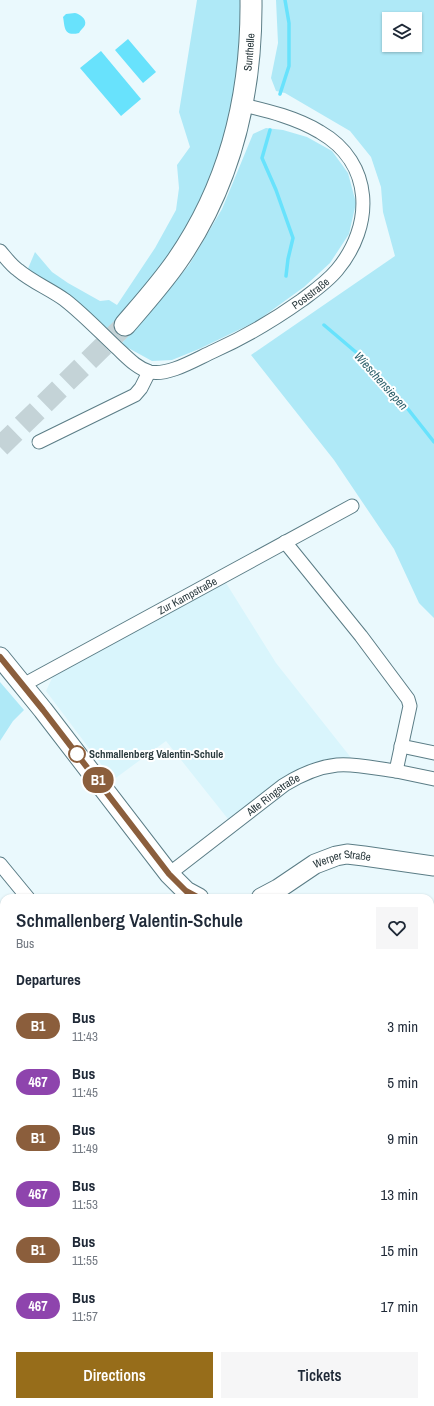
<!DOCTYPE html>
<meta charset="utf-8">
<style>
:root{--surface:#fff;--page:#f6f6f7;--text:#1f2937;--muted:#747a83;--accent:#976d1a}
body{margin:0;font-family:"Archivo Narrow",sans-serif;background:var(--page);color:var(--text);height:100vh;display:flex;flex-direction:column;font-size:15px;white-space:nowrap}
*{box-sizing:border-box;margin:0}
p{font-size:13px;color:var(--muted)}
.icon{flex:none;width:22px;height:22px;fill:none;stroke:currentColor;stroke-width:2;stroke-linecap:round;stroke-linejoin:round}
.map{position:relative;flex:1;overflow:hidden}
.side{position:absolute;left:0px;top:894px;width:434px;height:512px;display:flex;flex-direction:column;background:var(--surface);border-radius:12px 12px 0 0;box-shadow:0 1px 3px #0004}
.side>*{flex:none}
.badge{padding:0 8px;border-radius:13px;font-size:14px;line-height:26px}
.tools{position:absolute;left:382px;top:12px;display:grid;gap:8px}
.tools a{display:grid;place-items:center;width:40px;height:40px;border-radius:0px;background:var(--surface);box-shadow:0 1px 3px #0004;font-size:20px}
.map>.badge{position:absolute;translate:-50% -50%;box-shadow:0 0 0 2px #fff}
h2{padding:0 16px;font-size:15px;line-height:36px}
.round{display:grid;place-items:center;flex:none;width:42px;height:42px;border-radius:0px;background:var(--page)}
.summary{display:flex;align-items:center;justify-content:space-between;height:68px;padding:0 16px}
h1{font-size:19px;font-weight:600;line-height:30px}
.button{display:flex;gap:8px;margin-top:auto;padding:8px 16px}
.button a{flex:1;height:46px;border-radius:0px;background:var(--accent);color:#fff;font-size:16px;font-weight:600;line-height:46px;text-align:center}
.button a+a{background:var(--page);color:var(--text)}
ul{padding:0;list-style:none}
li{display:flex;align-items:center;gap:12px;height:56px;padding:0 16px}
li div{flex:1}
li b{display:block;font-size:15px}
li em{font-style:normal}
li .badge{min-width:44px;font-weight:700;text-align:center}
.map>svg:first-child{display:block}
.built{fill:#d9f5fc}
.green{fill:#afe9f7;fill-rule:evenodd}
.water{fill:#68e2fc}
.lines{fill:none;stroke-linecap:round;stroke-linejoin:round}
.stream{stroke:#68e2fc;stroke-width:3.5}
.primary-tunnel{stroke:#c4d3d7;stroke-width:21;stroke-dasharray:21 10;stroke-linecap:butt}
.street-casing{stroke:#5b7d86;stroke-width:15}
.secondary-casing{stroke:#5b7d86;stroke-width:21}
.primary-casing{stroke:#5b7d86;stroke-width:23}
.street{stroke:#fff;stroke-width:13}
.secondary{stroke:#fff;stroke-width:19}
.primary{stroke:#fff;stroke-width:21}
.line-casing{stroke:#fff;stroke-width:9}
.line{stroke:#8b5e3c;stroke-width:6}
.stop-dot{fill:#fff;stroke:#8b5e3c;stroke-width:2}
.labels{text-anchor:middle;stroke-width:4;stroke-linejoin:round;paint-order:stroke}
.street-label{font-size:11px;fill:#2b3a3e;stroke:#fff}
.stop-label{font-size:11px;font-weight:bold;fill:#2b3a3e;stroke:#fff;text-anchor:start}
.water-label{font-size:12px;font-style:italic;fill:#295d68;stroke:#fff}
</style>
<div class="map">
<svg width="434" height="1406" viewBox="0 0 434 1406">
<rect width="100%" height="100%" fill="#eaf9fd"/>
<!-- built -->
<path class="built" d="M226,583L276,663L352,759L289,775L228,819L166,741L113,780L46,691L54,674Z"/>
<!-- green -->
<path class="green" d="M197,0H241L238,93L203,209L126,315L107,333L27,271L35,252L52,272L68,283L100,301L109,300L117,305L155,248L176,210L179,188L177,165L190,147L179,112Z
M276,0H434V618L419,603L394,549L334,460L251,355L395,256L383,212L381,187L371,157L350,131L285,93L276,91L271,78L278,43ZM389,19H415V45H389Z
M266,128L283,130L307,137L332,151L348,173L356,203L349,234L330,263L304,287L257,321L199,349L172,360L152,361L121,344L159,301L189,265L222,209L253,134Z
M0,682L24,710L13,721L0,741Z"/>
<!-- water -->
<path class="water" d="M75,13C80,14 87,19 85,25C84,28 80,30 79,33C63,37 65,26 63,17L66,14Z
M128,39L156,72L143,83L115,50Z
M101,51L141,99L121,116L80,68Z"/>
<g class="lines">
<!-- stream -->
<path class="stream" d="M280,94L289,66V23L285,0
M270,130L262,158L276,190L293,238L288,259L286,276
M324,325L364,359L404,404L434,442"/>
<!-- primary-tunnel -->
<path class="primary-tunnel" d="M0,447L125,325"/>
<defs>
<g id="street">
<path id="s1" d="M0,251C6,258 11,265 18,270C32,282 50,289 65,300C83,314 99,331 116,347C126,356 136,368 150,372C169,376 196,359 214,351C245,337 274,320 302,300C314,291 327,282 337,270C374,226 374,163 320,132C297,118 269,111 243,105"/>
<path d="M39,442L135,395L141,388L149,372"/>
<path id="s2" d="M23,685L352,506"/>
<path d="M401,746L434,753"/>
<path d="M396,771L434,779"/>
<path d="M0,864L28,898"/>
<path id="s3" d="M169,874L284,785C300,775 318,767 337,765C354,763 379,769 396,771L410,706L408,699L361,636L285,542"/>
<path d="M430,933L434,926"/>
<path d="M430,1157L434,1150"/>
<path d="M430,1205L434,1210"/>
<path d="M96,1402L97,1406"/>
<path d="M300,1402L302,1406"/>
</g>
<g id="secondary">
<path d="M0,657L43,710L169,874L186,891L199,898"/>
<path id="s4" d="M261,898L278,889L315,864L336,856L347,854L364,856L434,866"/>
<path d="M0,1027L4,1037"/>
<path d="M172,1402L174,1406"/>
</g>
<g id="primary">
<path id="s5" d="M125,325C143,304 161,284 177,261C231,183 252,95 251,0"/>
</g>
</defs>
<!-- street casing -->
<use href="#street" class="street-casing"/>
<!-- secondary casing -->
<use href="#secondary" class="secondary-casing"/>
<!-- primary casing -->
<use href="#primary" class="primary-casing"/>
<!-- street -->
<use href="#street" class="street"/>
<!-- secondary -->
<use href="#secondary" class="secondary"/>
<!-- primary -->
<use href="#primary" class="primary"/>
</g>
<g class="lines">
<defs>
<path id="line" d="M0,657L43,710L169,874L186,891L199,898"/>
</defs>
<!-- line casing -->
<use href="#line" class="line-casing"/>
<!-- line -->
<use href="#line" class="line"/>
</g>
<!-- markers -->
<circle class="stop-dot" cx="77" cy="754" r="8"/>
<g class="labels">
<!-- street labels -->
<g class="street-label">
<text dy="4" stroke="none"><textPath href="#s5" startOffset="306">Sunthelle</textPath></text>
<text dy="4" stroke="none"><textPath href="#s1" startOffset="375">Poststraße</textPath></text>
<text dy="4" stroke="none"><textPath href="#s2" startOffset="187">Zur Kampstraße</textPath></text>
<text dy="4" stroke="none"><textPath href="#s3" startOffset="131">Alte Ringstraße</textPath></text>
<text dy="4" stroke="none"><textPath href="#s4" startOffset="92">Werper Straße</textPath></text>
</g>
<!-- stop labels -->
<g class="stop-label">
<text x="89" y="758">Schmallenberg Valentin-Schule</text>
</g>
<!-- water labels -->
<g class="water-label">
<text transform="translate(381 381) rotate(48)" y="4">Wieschensiepen</text>
</g>
</g>
</svg>
<div class="tools">
<a><svg class="icon" aria-label="layers" viewBox="0 0 24 24"><path d="M12 4l9 5-9 5-9-5zM3 14l9 5 9-5"/></svg></a>
</div>
<b class="badge" style="left:98px;top:780px;background:#8b5e3c;color:#fff">B1</b>
<section class="side">
<div class="summary"><div><h1>Schmallenberg Valentin-Schule</h1><p>Bus</p></div><a class="round"><svg class="icon" aria-label="heart" viewBox="0 0 24 24"><path d="M12 20l-8-8c-3-5 5-10 8-4 3-6 11-1 8 4z"/></svg></a></div>
<h2>Departures</h2>
<ul>
<li><span class="badge" style="background:#8b5e3c;color:#fff">B1</span><div><b>Bus</b><p>11:43</p></div><em>3 min</em></li>
<li><span class="badge" style="background:#8e44ad;color:#fff">467</span><div><b>Bus</b><p>11:45</p></div><em>5 min</em></li>
<li><span class="badge" style="background:#8b5e3c;color:#fff">B1</span><div><b>Bus</b><p>11:49</p></div><em>9 min</em></li>
<li><span class="badge" style="background:#8e44ad;color:#fff">467</span><div><b>Bus</b><p>11:53</p></div><em>13 min</em></li>
<li><span class="badge" style="background:#8b5e3c;color:#fff">B1</span><div><b>Bus</b><p>11:55</p></div><em>15 min</em></li>
<li><span class="badge" style="background:#8e44ad;color:#fff">467</span><div><b>Bus</b><p>11:57</p></div><em>17 min</em></li>
</ul>
<div class="button"><a>Directions</a><a>Tickets</a></div>
</section>
</div>
